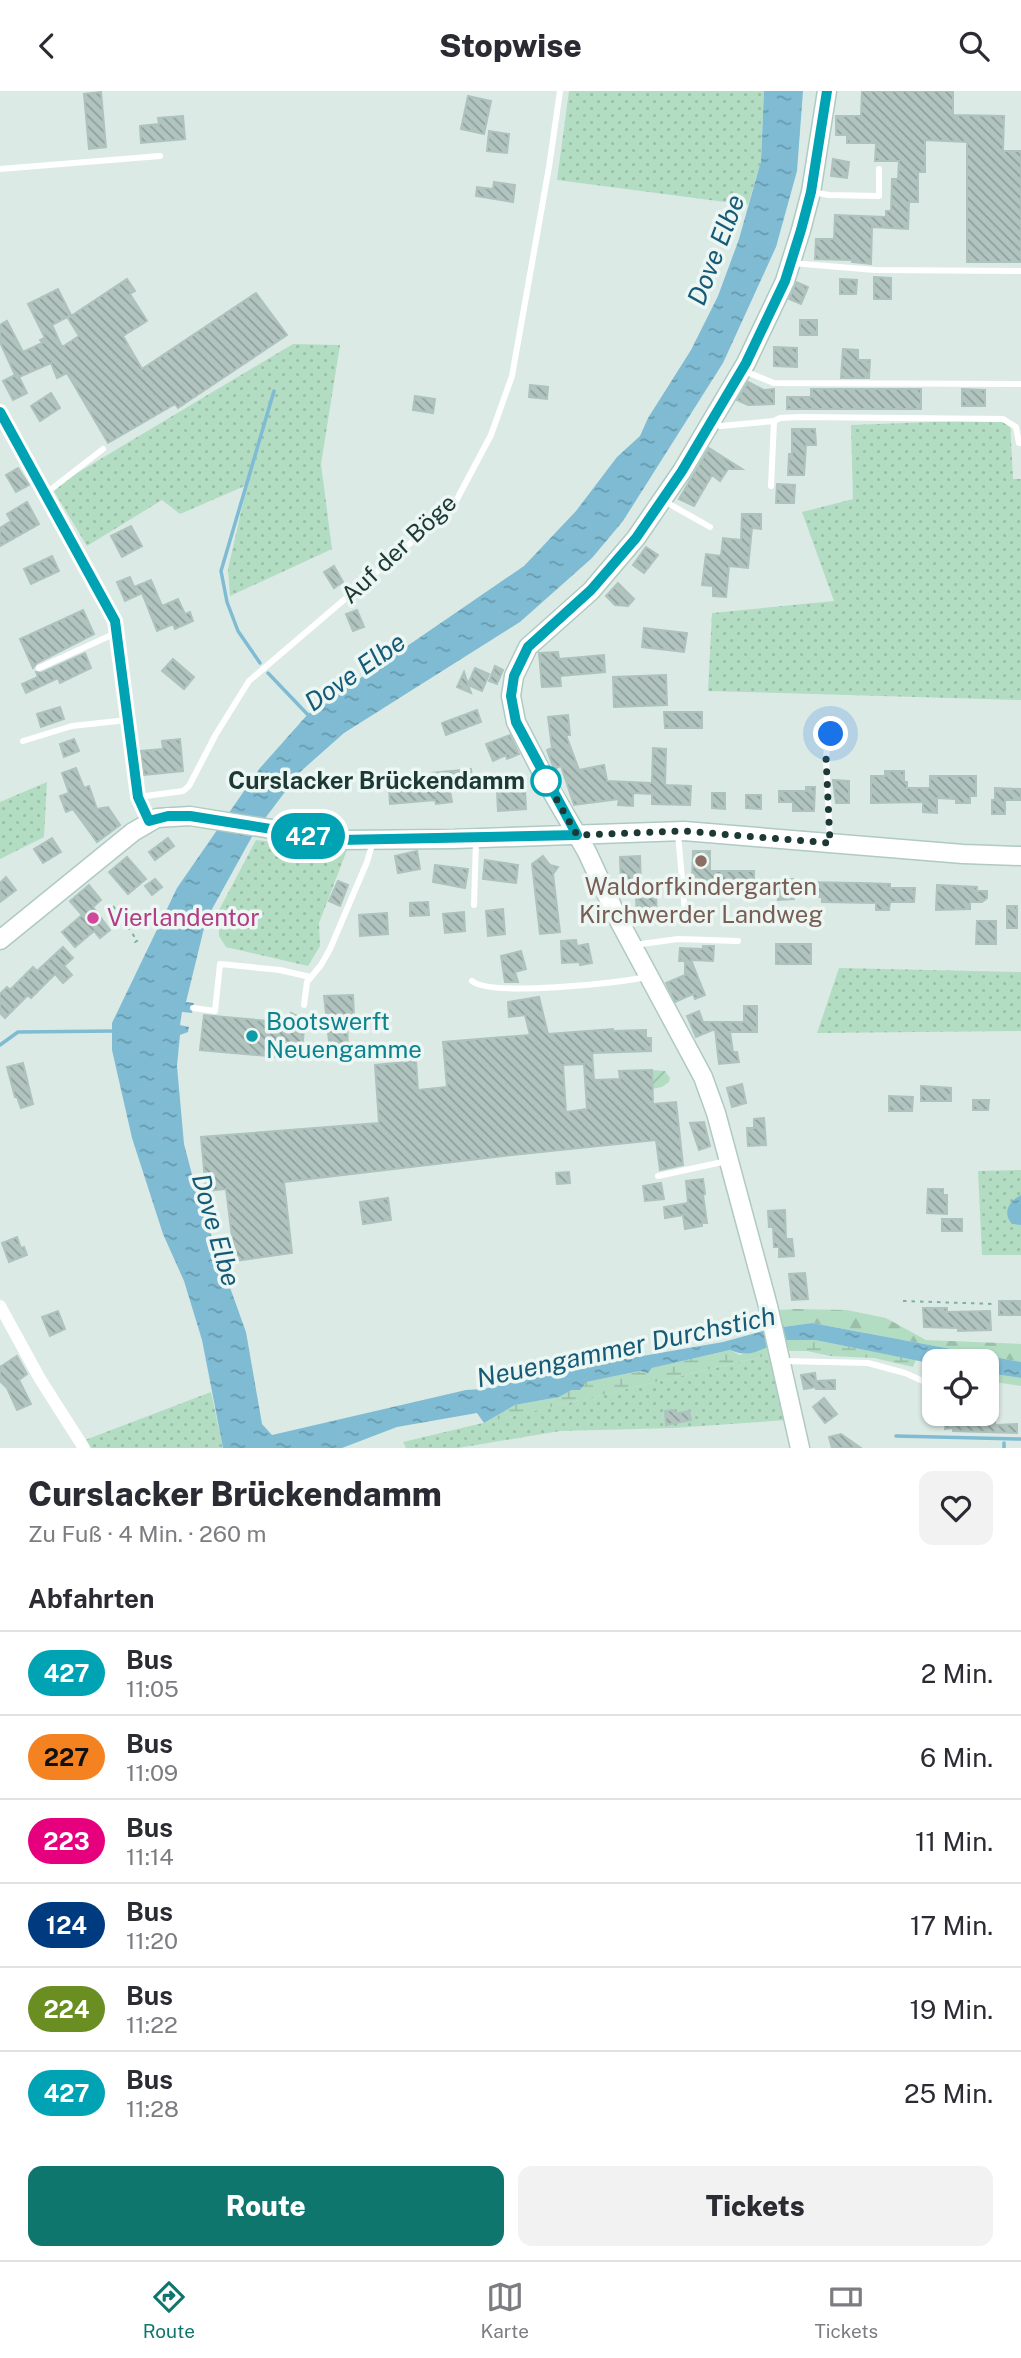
<!DOCTYPE html>
<html lang="de">
<meta charset="utf-8">
<style>
:root{--surface:#fff;--page:#f2f2f3;--text:#2b2b33;--muted:#7c7c81;--line:#e1e1e2;--accent:#0f766e}
body{margin:0;font-family:"Public Sans",sans-serif;background:var(--page);color:var(--text);height:100vh;display:flex;flex-direction:column;font-size:26px;white-space:nowrap}
*{box-sizing:border-box;margin:0}
p{font-size:23px;color:var(--muted)}
.icon{flex:none;width:38px;height:38px;fill:none;stroke:currentColor;stroke-width:2;stroke-linecap:round;stroke-linejoin:round}
.map{position:relative;height:1357px;overflow:hidden}
.drawer{display:flex;flex-direction:column;background:var(--surface);flex:1}
.drawer>*{flex:none}
.badge{padding:0 14px;border-radius:23px;font-size:24px;line-height:46px}
.tools{position:absolute;left:922px;top:1258px;display:grid;gap:14px}
.tools a{display:grid;place-items:center;width:77px;height:77px;border-radius:14px;background:var(--surface);box-shadow:0 2px 5px #0004;font-size:35px}
.you{position:absolute;width:35px;height:35px;margin:-18px;border:5px solid #fff;border-radius:50%;background:#1a73e8;box-shadow:0 0 0 10px #1a73e833}
.map>.badge{position:absolute;translate:-50% -50%;box-shadow:0 0 0 4px #fff}
h2{padding:0 28px;font-size:26px;line-height:63px}
.round{display:grid;place-items:center;flex:none;width:74px;height:74px;border-radius:14px;background:var(--page)}
.head{display:flex;align-items:center;justify-content:space-between;height:119px;padding:0 28px}
h1{font-size:33px;font-weight:800;line-height:52px}
.action{display:flex;gap:14px;margin-top:auto;padding:14px 28px}
.action a{flex:1;height:80px;border-radius:14px;background:var(--accent);color:#fff;font-size:28px;font-weight:800;line-height:80px;text-align:center}
.action a+a{background:var(--page);color:var(--text)}
ul{padding:0;list-style:none}
li{display:flex;align-items:center;gap:21px;height:84px;padding:0 28px;border-top:2px solid var(--line)}
li div{flex:1}
li b{display:block;font-size:26px}
li em{font-style:normal}
li .badge{min-width:77px;font-weight:700;text-align:center}
header{display:flex;justify-content:space-between;align-items:center;height:91px;padding:0 28px;background:var(--surface);font-size:32px;font-weight:800}
.tab-bar{display:flex;justify-content:space-around;align-items:center;height:98px;border-top:2px solid var(--line);background:var(--surface);font-size:19px;color:var(--muted)}
.tab-bar a{display:grid;justify-items:center;gap:4px}
.tab-bar .selected{color:var(--accent)}
.map>svg:first-child{display:block}
.grass{fill:url(#grass-dots)}
.forest{fill:url(#forest-firs)}
.wetland{fill:url(#wetland-marsh)}
.garden{fill:url(#garden-furrows)}
.water{fill:url(#water-ripples)}
.lines{fill:none;stroke-linecap:round;stroke-linejoin:round}
.stream{stroke:#7fbcd4;stroke-width:3.5}
.building{fill:url(#building-back-hatch);stroke:#aec3bd;stroke-width:2;fill-rule:evenodd}
.secondary-casing{stroke:#afcac3;stroke-width:21}
.path{stroke:#7ab0a6;stroke-width:2;stroke-dasharray:3.5 5;stroke-linecap:butt}
.lane{stroke:#fff;stroke-width:6}
.street{stroke:#fff;stroke-width:12}
.secondary{stroke:#fff;stroke-width:18}
.line-casing{stroke:#fff;stroke-width:16}
.line{stroke:#00a3b4;stroke-width:10}
.walk{stroke:#1d3935;stroke-width:7;stroke-dasharray:0 12.6}
.stop-dot{fill:#fff;stroke:#00a3b4;stroke-width:3.5}
.education-dot{fill:#8d6e63;stroke:#ecf6f3;stroke-width:2.5}
.hotel-dot{fill:#d1479c;stroke:#ecf6f3;stroke-width:2.5}
.culture-dot{fill:#0f9aa8;stroke:#ecf6f3;stroke-width:2.5}
.labels{text-anchor:middle;stroke-width:7;stroke-linejoin:round;paint-order:stroke}
.street-label{font-size:24px;fill:#1d3935;stroke:#ecf6f3}
.stop-label{font-size:24px;font-weight:bold;fill:#1d3935;stroke:#ecf6f3;text-anchor:end}
.education-label{font-size:24px;fill:#785e54;stroke:#ecf6f3}
.hotel-label{font-size:24px;fill:#b23c85;stroke:#ecf6f3;text-anchor:start}
.culture-label{font-size:24px;fill:#0d838f;stroke:#ecf6f3;text-anchor:start}
.water-label{font-size:26px;font-style:italic;fill:#155b78;stroke:#ecf6f3}
</style>
<header><svg class="icon" aria-label="back" viewBox="0 0 24 24"><path d="M15 5l-7 7 7 7"/></svg>Stopwise<svg class="icon" aria-label="search" viewBox="0 0 24 24"><circle cx="10" cy="10" r="6"/><path d="M15 15l6 6"/></svg></header>
<div class="map">
<svg width="1021" height="1357" viewBox="0 0 1021 1357">
<defs>
<pattern id="grass-dots" width="8" height="8" patternUnits="userSpaceOnUse" patternTransform="scale(1.75)"><rect width="8" height="8" fill="#b3ddc3"/><path d="M2 2h.1M6 6h.1" fill="none" stroke="#9abea8" stroke-width="1.8" stroke-linecap="round"/></pattern>
<pattern id="forest-firs" width="22" height="20" patternUnits="userSpaceOnUse" patternTransform="scale(1.75)"><rect width="22" height="20" fill="#b3ddc3"/><path d="M5 1l3.5 6h-7zM16 11l3.5 6h-7z" fill="#9abea8"/></pattern>
<pattern id="wetland-marsh" width="20" height="14" patternUnits="userSpaceOnUse" patternTransform="scale(1.75)"><rect width="20" height="14" fill="#b3ddc3"/><path d="M1 5h8M5 5V1M11 12h8M15 12V8" fill="none" stroke="#9abea8"/></pattern>
<pattern id="garden-furrows" width="10" height="10" patternUnits="userSpaceOnUse" patternTransform="scale(1.75)"><rect width="10" height="10" fill="#b3ddc3"/><path d="M-1 1l2-2M0 10L10 0M9 11l2-2" fill="none" stroke="#9abea8"/></pattern>
<pattern id="water-ripples" width="26" height="14" patternUnits="userSpaceOnUse" patternTransform="scale(1.75)"><rect width="26" height="14" fill="#7fbcd4"/><path d="M2 4q2-2 4 0t4 0M15 11q2-2 4 0t4 0" fill="none" stroke="#679aad"/></pattern>
<pattern id="building-back-hatch" width="6" height="6" patternUnits="userSpaceOnUse" patternTransform="scale(1.75)"><rect width="6" height="6" fill="#b1c4bf"/><path d="M-1 5l2 2M0 0l6 6M5-1l2 2" fill="none" stroke="#8fa09c"/></pattern>
</defs>
<rect width="100%" height="100%" fill="#dceae5"/>
<!-- grass -->
<path class="grass" d="M569,0H764L761,70L748,114L557,89Z
M293,253L340,254L321,373L332,458L230,505L228,478L247,394L180,423L162,409L87,455L52,397Z
M1010,328L1013,388H1021V609L708,600L712,522L834,510L802,421L853,408L851,334Z
M47,691L44,746L0,768V711Z
M256,749L347,759L319,832L320,855L308,875L226,856L219,845L218,821Z
M839,877L1021,881V940L817,942Z
M1021,1079V1104L1012,1133L1021,1134V1164H982L978,1080Z
M773,1263L788,1329L674,1337L560,1340L458,1357H406L403,1351Z
M211,1301L223,1357H91L85,1349Z"/>
<!-- forest -->
<path class="forest" d="M796,1218L847,1219L886,1227L926,1249L1021,1253V1271L812,1232L783,1236L778,1219Z
M987,1282L1021,1287V1295L987,1290Z"/>
<!-- wetland -->
<path class="wetland" d="M786,1249H815L916,1269L913,1276L874,1267L830,1265L807,1260H789Z
M771,1254L773,1263L484,1332L515,1314L559,1306L572,1299H580L585,1291L641,1280L648,1282L652,1277L730,1259L740,1264Z"/>
<!-- garden -->
<path class="garden" d="M652,979L665,980L670,987L669,991L662,996L652,998Z"/>
<!-- water -->
<path class="water" d="M764,0H803L797,80L776,156L723,272L623,430L592,467L520,531L344,642L300,681L254,742L206,829L186,911L194,912L192,922L182,921L180,934L189,936L188,941L180,944L177,975L184,1053L199,1110L246,1241L262,1333L272,1344L466,1299L483,1298L602,1272L723,1251L767,1239L771,1254C756,1262 746,1266 730,1259L652,1277L648,1282L640,1280L586,1291L580,1299H572L559,1306L515,1314L484,1332L477,1322L397,1336L342,1357H223L202,1249L184,1190L163,1143L132,1047L112,959V932L177,797L260,677L308,623L524,475L576,420L617,366L640,345L648,327L691,259L718,205L739,148L761,70Z
M1021,1104V1134L1012,1133C1002,1122 1009,1110 1021,1104Z
M812,1232L1021,1271V1287L987,1282V1270H934V1273L815,1249H786L783,1236Z"/>
<g class="lines">
<!-- stream -->
<path class="stream" d="M260,572L238,540L227,511L221,480L274,300
M268,582L310,626
M0,954L18,941L116,940
M896,1345L1021,1348
M1004,1352V1357"/>
</g>
<!-- building -->
<path class="building" d="M862,0H953V24L1004,25L1003,60H1021V171H967V51L925,49V81H918V111H909L908,138L872,136L871,173L852,171L853,169L815,168L816,148H834L835,124L886,126V120H891L892,88H898L899,70H875L876,52H847V44H836V25H861Z
M101,1L106,56L89,58L84,3Z
M468,5L491,10L484,43L461,38Z
M183,25L185,48L141,52L140,35L159,33L158,27Z
M489,40L509,43L507,62L487,60Z
M833,68L849,71L847,87L831,85Z
M494,91L515,94L513,111L476,105L477,96L493,98Z
M874,186L891,187V208H874Z
M127,188L135,200L130,203L147,230L123,245L142,278L256,202L287,244L178,317L175,313L108,352L67,282L57,287L51,272L19,286L27,302L13,309L3,290L15,284L0,251V234L7,230L23,261L42,252L40,249L45,247L28,213L58,198L71,224L52,234L62,256L79,245L68,227Z
M840,188L857,189L856,203H840Z
M796,191L808,196L801,213L789,208Z
M800,229H817V244H800Z
M774,256L797,257V276L774,275Z
M843,258L858,259V269H870L869,287H841Z
M748,291L764,299L774,298V313L748,314L737,309Z
M530,294L548,296L547,308L529,306Z
M811,298H921V318H787V306H811Z
M962,298L985,299V315H962Z
M51,302L60,317L40,330L31,315Z
M415,305L435,308L433,322L413,319Z
M792,338H815L816,354H806L804,384H788L789,363H792Z
M709,357L742,378H728L720,390L712,384L694,415L679,408Z
M18,377L29,394L16,401L6,384Z
M777,393L795,394L794,412H776Z
M27,411L39,433L0,455V437L11,430L7,423Z
M742,423H761V438L752,437L748,477L729,475L726,506L713,505V495L702,494L706,463L721,465L723,447L741,449Z
M131,435L142,455L122,466L111,445Z
M646,456L658,464L644,482L633,474Z
M52,465L59,480L31,493L24,478Z
M334,475L343,491L334,497L324,481Z
M130,486L134,496L151,489L162,515L178,508L185,523L190,521L193,530L175,538L173,533L157,540L142,502L125,510L117,491Z
M618,492L634,508L628,515L615,514L606,505Z
M83,519L94,543L37,572L33,577L20,548Z
M357,519L364,536L353,540L346,523Z
M644,537L687,542L684,561L642,556Z
M558,561L559,568L604,564L605,581L560,585L561,595L542,596L539,562Z
M85,562L91,577L60,592L58,587L26,602L22,593L38,586L36,581L41,582Z
M173,568L194,586L184,598L162,580Z
M495,575L503,579L497,593L489,590Z
M475,577L489,583L482,600L468,594L471,602L457,596L464,581L468,593Z
M666,584L667,614L614,616L613,586Z
M60,616L64,628L41,636L37,623Z
M477,619L481,631L446,644L442,632Z
M664,621H702V637H665Z
M568,624L570,644H566L579,679L604,674L607,690L652,692L653,657L666,658L665,694L691,695L690,714L652,713V703L633,702V715L618,714L619,708L574,714L561,675L554,678L547,659L552,657L548,626Z
M510,644L519,663L507,668L506,664L493,670L486,653Z
M74,648L79,660L64,666L60,653Z
M180,648L183,680L144,684L141,660L163,658L162,650Z
M76,677L84,697L89,695L97,718L108,716L120,734L97,751L73,718L66,721L60,705L69,702L62,682Z
M471,678L473,697L450,700L452,711L436,713L435,709L390,713L389,697L433,693L432,682Z
M885,680H904V691H907V697H930V685H976V705H970V712H956V708L937,707V722L923,721V711L871,712V685H885Z
M833,689L849,690V712H836Z
M806,696H815L814,720H793V711H779V700H806Z
M995,697L1021,698V709H1005V723H992V709H995Z
M525,698L526,718L498,720L497,700Z
M712,702H725V718L712,717Z
M746,704H761V718L746,717Z
M52,747L61,761L43,772L34,758Z
M168,747L174,755L155,769L149,761Z
M417,760L420,778L398,782L395,765Z
M693,760H710V780H754V799L739,798V795H709L710,790L692,789Z
M543,765L550,774L558,776L553,783L560,841L540,843L532,773Z
M640,765L641,793L621,794L620,766Z
M127,766L146,788L128,803L109,781Z
M485,769L518,774L516,792L483,788Z
M435,774L468,778L465,797L433,791Z
M6,786L16,799L0,811V792Z
M155,788L162,796L152,804L145,795Z
M793,788V791L862,792L890,793V797H915L914,811H890L889,819H876V812L822,811V806L794,805V808L778,809L777,789Z
M338,790L348,794L340,815L329,810Z
M89,794L101,809L93,816L110,839L100,847L94,840L75,856L62,841L82,824L70,810Z
M937,794L977,796V800H987V807L982,811H970V818L936,819Z
M656,802L657,830L637,831L636,803Z
M428,811L429,824L410,825V812Z
M1007,815H1017V837H1007Z
M503,818L505,843L488,845L486,820Z
M464,821L465,840L445,842L443,823Z
M387,822L388,843L360,845L359,824Z
M977,830H996V853H976Z
M576,849L577,855L588,853L592,872L580,874V871L562,872L561,850Z
M776,853H811V873H776Z
M703,855H714L713,870L691,869L705,904L695,908L693,903L675,911L666,892L685,884V870H679L680,857L703,858Z
M63,856L73,867L64,875L72,884L63,892L55,883L31,907L28,904L5,927L0,922V903L7,896L10,899L33,876L37,880Z
M521,860L526,878L515,881L518,891H505L501,865Z
M353,904L354,926H347L348,963H336V950H329L324,905Z
M539,906L548,943L613,938V940L646,939V947H651V960L592,962L594,989L620,988L619,980L652,979L653,1013L676,1011L683,1074L660,1079L656,1049L512,1064L284,1091L292,1162L235,1170L226,1098L206,1100L201,1046L379,1032L375,974L416,970L418,999L447,996L443,951L530,944L525,924L509,926L508,911ZM584,973L587,1018L566,1021L563,974Z
M744,915H757V941H730L733,961H737L739,971L719,973L715,938L696,946L687,925L699,920L703,931H744Z
M291,922L305,929L301,968L200,959L204,924L290,932Z
M23,972L33,1013L21,1017L17,1006H15L7,976Z
M742,993L746,1012L732,1016L727,997Z
M921,995L951,997V1010H921Z
M889,1005L913,1006L912,1020H889Z
M973,1009H989L988,1019H973Z
M764,1027L766,1054L748,1055L747,1037H754V1028Z
M704,1031L710,1055L699,1059L690,1032Z
M569,1081L570,1092L557,1093L556,1082Z
M703,1088L705,1103L703,1104L707,1132H702V1135L685,1138L683,1124L665,1127L664,1116L688,1112L686,1090Z
M661,1092L664,1108L645,1110L643,1095Z
M928,1098H943V1104H947V1123L927,1122Z
M388,1107L391,1129L363,1133L360,1111Z
M785,1119L786,1148H792L794,1165L779,1166V1156H774L773,1136H769L768,1120Z
M942,1128H962V1140H942Z
M17,1146L21,1157L24,1156L27,1164L9,1171L2,1152Z
M805,1182L808,1208L792,1209L789,1183Z
M999,1210H1021V1224H999Z
M923,1217H947V1221L990,1220L991,1239L958,1240V1237L924,1236Z
M58,1220L65,1238L50,1245L42,1226Z
M17,1265L27,1283L19,1289L31,1313L17,1319L7,1297L0,1290V1276Z
M815,1282L816,1290L835,1289V1298H816V1296L804,1298L801,1284Z
M824,1307L837,1323L825,1332L813,1316Z
M674,1319V1323L689,1320L691,1329L666,1334L665,1320Z
M945,1323H963V1328L995,1330V1334L1017,1333V1342L953,1340V1337L945,1338Z
M841,1343L861,1357H832L829,1346Z"/>
<g class="lines">
<defs>
<path id="secondary" d="M0,849L133,741L157,727L190,725L340,749L454,748L684,740L963,763L1021,765
M800,1357L768,1215L716,1022L703,986L617,826L587,761L552,701L516,631L511,605L514,585L528,556L591,500L636,447L682,380L746,272L785,190L801,139L811,101L827,0"/>
</defs>
<!-- secondary casing -->
<use href="#secondary" class="secondary-casing"/>
<!-- path -->
<path class="path" d="M113,815L134,845L135,851L140,848
M903,1210L995,1213"/>
<!-- lane -->
<path class="lane" d="M0,78L160,65
M811,101L829,104L879,105V78
M792,172L875,179L1021,180
M744,280L774,292L1021,293
M774,330L780,327L800,326L1003,328L1016,336L1019,352H1021
M713,332L720,335L774,330L771,395
M45,403L103,358
M664,410L710,436
M39,577L116,542
M23,650L72,635L127,629
M138,706L183,700L189,695L216,643L249,590L435,431L456,410L491,344L512,285L549,76L560,0
M678,743L685,821
M830,751L826,666L828,646L831,643
M474,814L476,750
M634,854L678,848L738,850
M472,890C491,906 619,892 647,886
M304,914L307,891L321,874L330,858L367,771L373,751
M193,917L215,920L220,873L280,879L310,886
M658,1085L727,1070
M784,1270L868,1272L905,1282L934,1295"/>
<!-- street -->
<path class="street" d="M0,321L115,530L138,706L149,730
M0,1215L40,1288L84,1357"/>
<!-- secondary -->
<use href="#secondary" class="secondary"/>
</g>
<g class="lines">
<defs>
<path id="line" d="M0,321L115,530L138,706L149,730L168,725H190L340,749L577,744L516,631L511,605L514,585L528,556L591,499L636,447L682,380L746,272L785,190L801,139L811,101L827,0"/>
</defs>
<!-- line casing -->
<use href="#line" class="line-casing"/>
<!-- line -->
<use href="#line" class="line"/>
<!-- walk -->
<path class="walk" d="M546,690L542,683L577,744L684,740L830,752L826,666L828,646L831,643"/>
</g>
<!-- markers -->
<circle class="stop-dot" cx="546" cy="690" r="14"/>
<circle class="education-dot" cx="701" cy="770" r="7"/>
<circle class="hotel-dot" cx="93" cy="827" r="7"/>
<circle class="culture-dot" cx="252" cy="945" r="7"/>
<g class="labels">
<!-- street labels -->
<g class="street-label">
<text transform="translate(399 458) rotate(-43)" y="8">Auf der Böge</text>
</g>
<!-- stop labels -->
<g class="stop-label">
<text x="525" y="698">Curslacker Brückendamm</text>
</g>
<!-- education labels -->
<g class="education-label">
<text x="701" y="804">Waldorfkindergarten<tspan x="701" dy="28">Kirchwerder Landweg</tspan></text>
</g>
<!-- hotel labels -->
<g class="hotel-label">
<text x="107" y="835">Vierlandentor</text>
</g>
<!-- culture labels -->
<g class="culture-label">
<text x="266" y="939">Bootswerft<tspan x="266" dy="28">Neuengamme</tspan></text>
</g>
<!-- water labels -->
<g class="water-label">
<text transform="translate(716 159) rotate(-69)" y="9">Dove Elbe</text>
<text transform="translate(355 581) rotate(-35)" y="9">Dove Elbe</text>
<text transform="translate(216 1139) rotate(74)" y="9">Dove Elbe</text>
<text transform="translate(626 1256) rotate(-12)" y="9">Neuengammer Durchstich</text>
</g>
</g>
</svg>
<div class="tools">
<a><svg class="icon" aria-label="locate" viewBox="0 0 24 24"><circle cx="12" cy="12" r="6"/><path d="M12 2v4M12 18v4M2 12h4M18 12h4"/></svg></a>
</div>
<div class="you" style="left:831px;top:643px"></div>
<b class="badge" style="left:308px;top:745px;background:#00a3b4;color:#fff">427</b>
</div>
<section class="drawer">
<div class="head"><div><h1>Curslacker Brückendamm</h1><p>Zu Fuß · 4 Min. · 260 m</p></div><a class="round"><svg class="icon" aria-label="heart" viewBox="0 0 24 24"><path d="M12 20l-8-8c-3-5 5-10 8-4 3-6 11-1 8 4z"/></svg></a></div>
<h2>Abfahrten</h2>
<ul>
<li><span class="badge" style="background:#00a3b4;color:#fff">427</span><div><b>Bus</b><p>11:05</p></div><em>2 Min.</em></li>
<li><span class="badge" style="background:#f58220;color:#111">227</span><div><b>Bus</b><p>11:09</p></div><em>6 Min.</em></li>
<li><span class="badge" style="background:#e6007e;color:#fff">223</span><div><b>Bus</b><p>11:14</p></div><em>11 Min.</em></li>
<li><span class="badge" style="background:#003b80;color:#fff">124</span><div><b>Bus</b><p>11:20</p></div><em>17 Min.</em></li>
<li><span class="badge" style="background:#6b8e23;color:#fff">224</span><div><b>Bus</b><p>11:22</p></div><em>19 Min.</em></li>
<li><span class="badge" style="background:#00a3b4;color:#fff">427</span><div><b>Bus</b><p>11:28</p></div><em>25 Min.</em></li>
</ul>
<div class="action"><a>Route</a><a>Tickets</a></div>
</section>
<nav class="tab-bar">
<a class="selected"><svg class="icon" aria-label="directions" viewBox="0 0 24 24"><path d="M12 3l9 9-9 9-9-9zM9 14v-3h6M13 9l2 2-2 2"/></svg>Route</a>
<a><svg class="icon" aria-label="map" viewBox="0 0 24 24"><path d="M3 6l6-2 6 2 6-2v14l-6 2-6-2-6 2zM9 4v14M15 6v14"/></svg>Karte</a>
<a><svg class="icon" aria-label="tickets" viewBox="0 0 24 24"><path d="M3 7h18v10H3zM15 7v10"/></svg>Tickets</a>
</nav>
